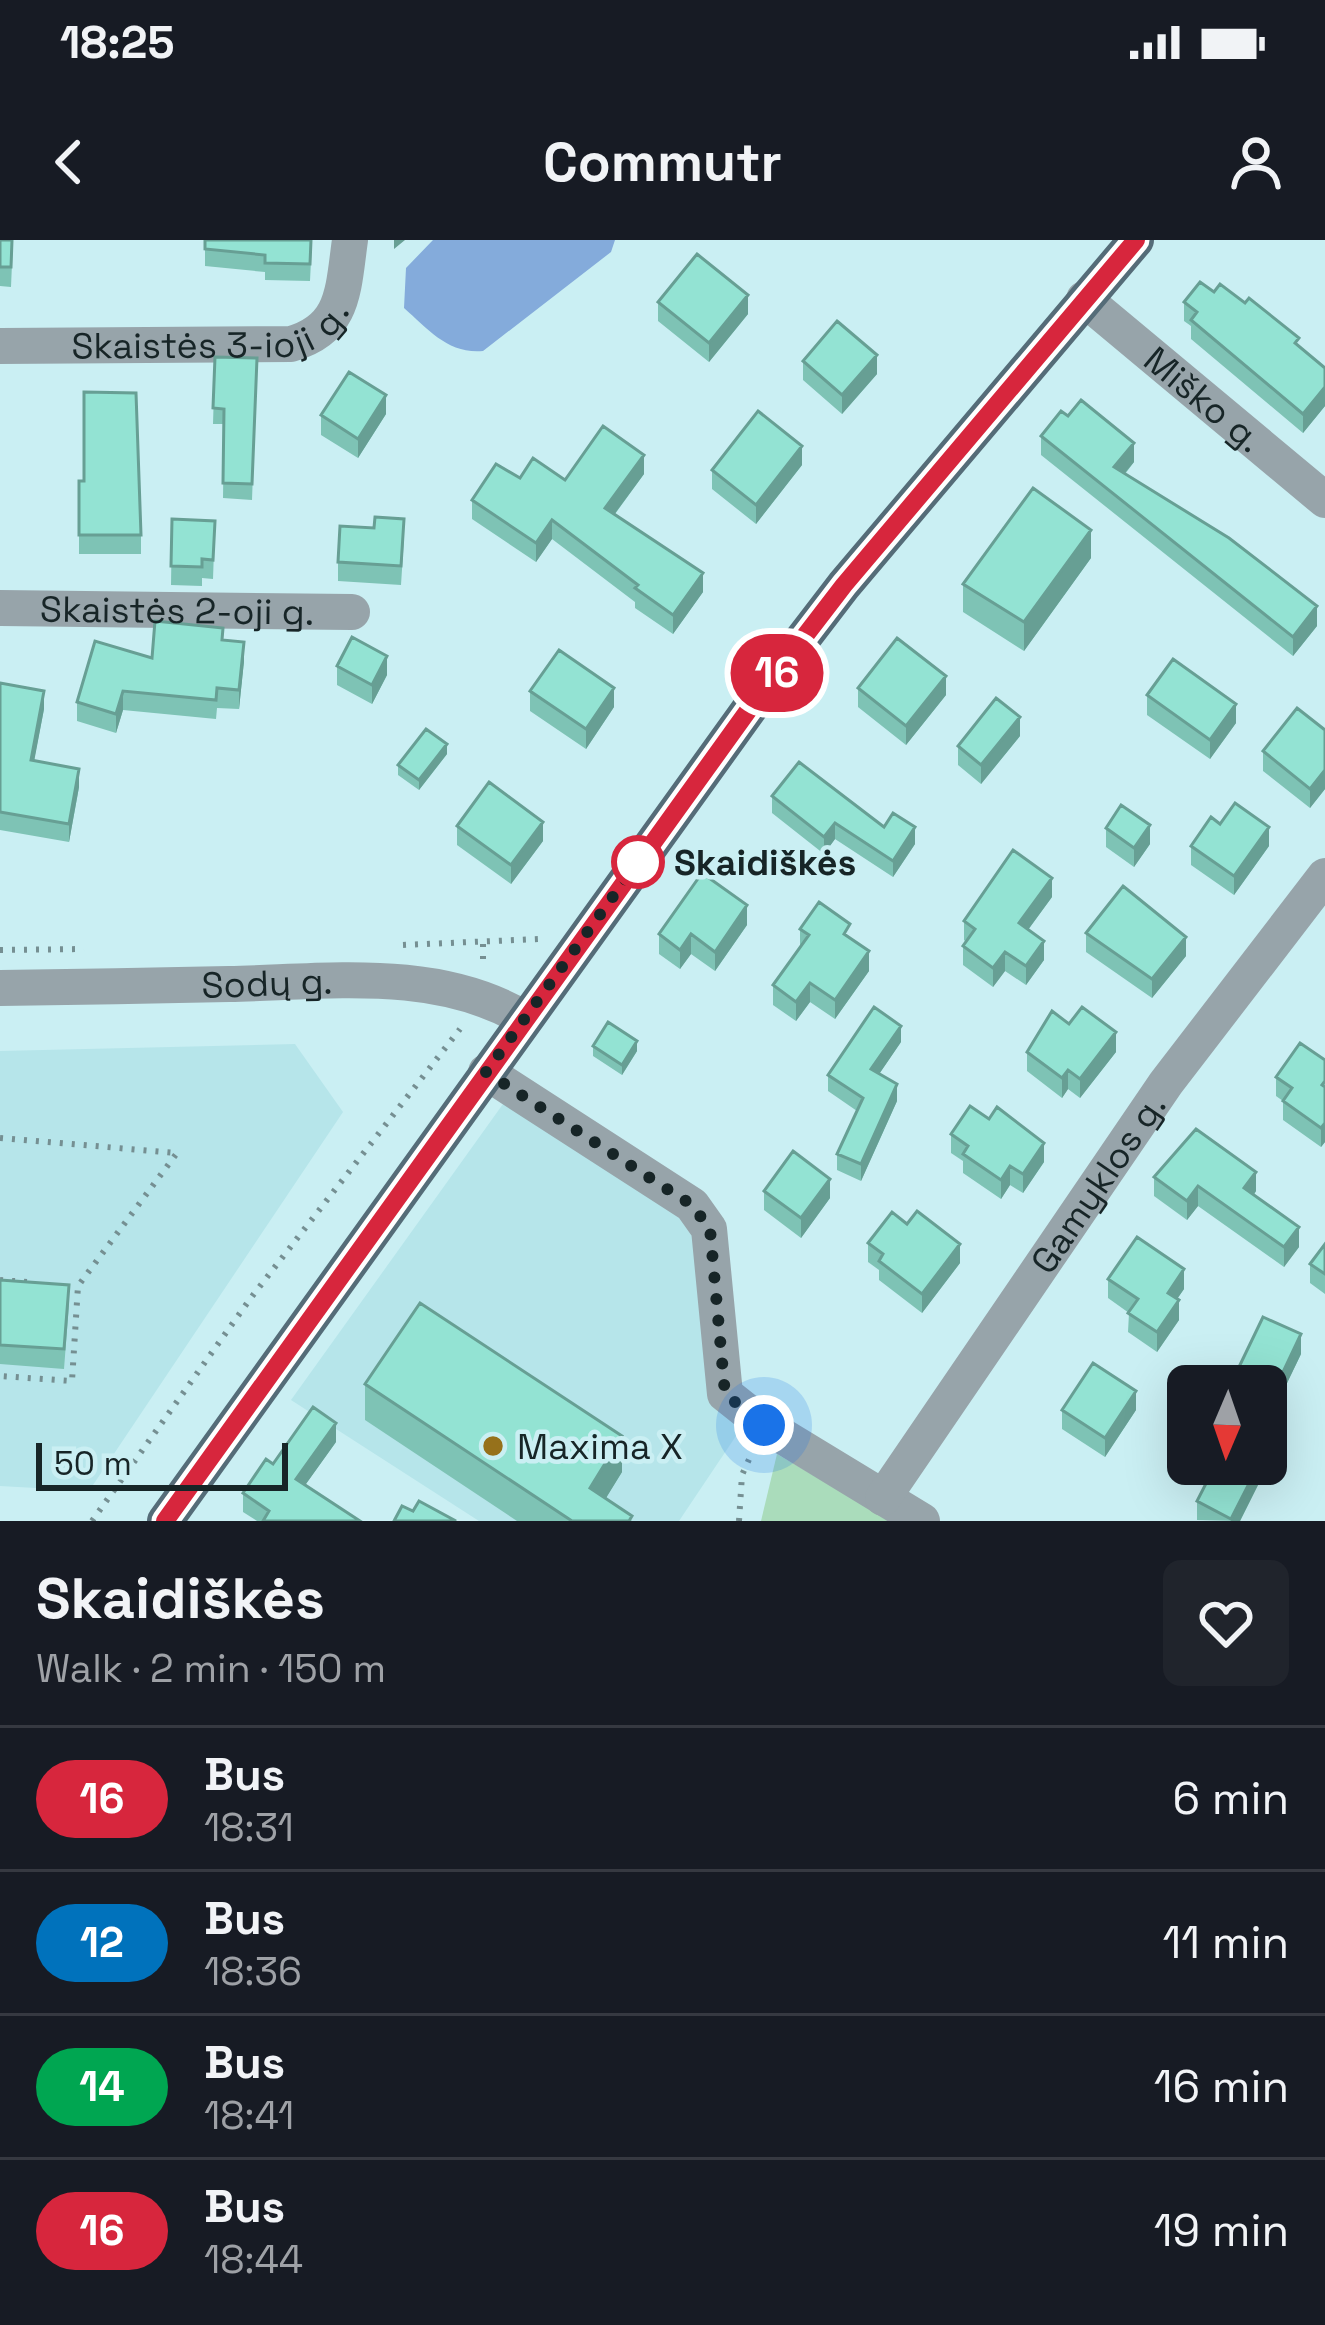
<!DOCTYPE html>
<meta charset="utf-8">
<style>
:root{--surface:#171b24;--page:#20242c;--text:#f1f3f6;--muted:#9ea1a6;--line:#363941}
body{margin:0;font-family:"Space Grotesk",sans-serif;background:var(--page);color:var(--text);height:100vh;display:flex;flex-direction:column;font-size:45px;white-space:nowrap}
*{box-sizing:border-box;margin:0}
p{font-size:39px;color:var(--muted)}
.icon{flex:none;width:66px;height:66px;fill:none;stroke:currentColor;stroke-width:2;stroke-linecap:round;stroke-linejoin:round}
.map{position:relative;height:1281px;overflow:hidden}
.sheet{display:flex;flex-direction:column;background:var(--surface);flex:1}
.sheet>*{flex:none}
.badge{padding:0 24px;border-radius:39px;font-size:42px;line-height:78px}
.needle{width:78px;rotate:182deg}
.buttons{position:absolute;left:1167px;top:1125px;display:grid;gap:24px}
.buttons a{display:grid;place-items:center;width:120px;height:120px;border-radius:18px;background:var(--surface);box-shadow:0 12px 48px #0002;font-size:60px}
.scale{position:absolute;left:36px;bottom:30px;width:252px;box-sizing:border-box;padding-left:12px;border:6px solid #172527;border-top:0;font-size:33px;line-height:42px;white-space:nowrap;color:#172527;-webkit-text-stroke:9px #caeff3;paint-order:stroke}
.you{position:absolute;width:60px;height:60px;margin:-30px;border:9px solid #fff;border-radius:50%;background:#1a73e8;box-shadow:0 0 0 18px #1a73e833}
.map>.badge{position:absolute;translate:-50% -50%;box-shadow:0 0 0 6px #fff}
.round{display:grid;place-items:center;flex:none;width:126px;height:126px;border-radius:18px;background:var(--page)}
.overview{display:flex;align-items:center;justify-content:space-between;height:204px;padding:0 36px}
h1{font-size:57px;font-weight:700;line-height:90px}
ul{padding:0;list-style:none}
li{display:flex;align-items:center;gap:36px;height:144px;padding:0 36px;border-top:3px solid var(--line)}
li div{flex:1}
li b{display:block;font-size:45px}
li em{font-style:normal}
li .badge{min-width:132px;font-weight:700;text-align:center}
.status{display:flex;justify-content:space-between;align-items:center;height:84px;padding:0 60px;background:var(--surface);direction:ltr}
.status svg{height:33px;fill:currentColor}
header{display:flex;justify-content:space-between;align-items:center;height:156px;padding:0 36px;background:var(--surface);font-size:54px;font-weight:700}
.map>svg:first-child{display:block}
.built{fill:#b6e5ea}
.green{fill:#aadcbb}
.water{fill:#84abdb}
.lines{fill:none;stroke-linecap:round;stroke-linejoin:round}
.path{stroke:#758f92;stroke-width:6;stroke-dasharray:3 9;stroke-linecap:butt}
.minor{stroke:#97a4aa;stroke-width:36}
.major{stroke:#556c78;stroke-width:36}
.wall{fill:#7ec3b5}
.shaded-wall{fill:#679f94}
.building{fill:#93e3d3;stroke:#679f94;stroke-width:3}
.line-casing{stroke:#fff;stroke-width:27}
.line{stroke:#d7263d;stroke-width:18}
.walk{stroke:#172527;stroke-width:12;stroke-dasharray:0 21.6}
.stop-dot{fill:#fff;stroke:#d7263d;stroke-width:6}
.poi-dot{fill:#96711b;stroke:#caeff3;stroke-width:4.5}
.labels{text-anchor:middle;stroke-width:9;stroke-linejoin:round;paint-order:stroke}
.street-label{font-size:36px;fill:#172527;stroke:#caeff3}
.stop-label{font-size:36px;font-weight:bold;fill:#172527;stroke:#caeff3;text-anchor:start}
.poi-label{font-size:36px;fill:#172527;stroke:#caeff3;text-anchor:start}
</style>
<div class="status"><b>18:25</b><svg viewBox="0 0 49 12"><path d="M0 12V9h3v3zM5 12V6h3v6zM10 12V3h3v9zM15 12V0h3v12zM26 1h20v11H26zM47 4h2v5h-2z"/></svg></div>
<header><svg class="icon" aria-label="back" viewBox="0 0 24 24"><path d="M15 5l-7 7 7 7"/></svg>Commutr<svg class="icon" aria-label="person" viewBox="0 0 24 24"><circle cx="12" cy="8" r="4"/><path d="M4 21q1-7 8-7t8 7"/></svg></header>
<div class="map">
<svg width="1325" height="1281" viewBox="0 0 1325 1281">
<rect width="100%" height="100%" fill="#caeff3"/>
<!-- built -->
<path class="built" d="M295,804L343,872L89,1251L0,1246V811Z
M503,864L690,977L742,1187L679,1281H479L291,1160Z"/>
<!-- green -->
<path class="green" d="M777,1214L891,1281H761Z"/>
<!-- water -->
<path class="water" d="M433,0H615L611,12L483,111C448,114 429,90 404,68L406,28Z"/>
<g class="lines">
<!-- path -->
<path class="path" d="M483,704V723
M403,705L539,699
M0,710L84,709
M0,898L177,913L78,1046L72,1141L0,1136
M0,1040L27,1042
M92,1281L250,1059L460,789
M739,1281L742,1235L751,1215"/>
<!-- minor -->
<g class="minor">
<path id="s1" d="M1084,59L1325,260"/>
<path id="s2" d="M0,106L291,104C345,89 343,49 350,0"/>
<path id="s3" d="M0,368L352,372"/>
<path id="s4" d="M0,748C76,747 153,746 229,744C327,742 437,726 525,779"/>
<path d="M486,832L692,965L709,989L725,1154L764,1185L922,1281"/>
<path id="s5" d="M883,1258L1166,843L1325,636"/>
</g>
<!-- major -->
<path class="major" d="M165,1281L755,461L844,345L1136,0"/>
</g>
<!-- wall -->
<path class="wall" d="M0,0H13L11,47L0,46Z
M312,0L310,41L265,40V32L205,26V9Z
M1214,52L1245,63L1325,128V166L1303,193L1191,99V86L1184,81V62Z
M658,62L748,74L709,122L658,81Z
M215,117L257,118L252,260L223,258L224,184H213Z
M803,121L877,134L842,174L803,140Z
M386,174L358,218L321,195V175Z
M1041,196L1134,222L1125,234L1317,386L1293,416L1041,215Z
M802,225L756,284L712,249V230Z
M644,234L615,274L703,352L673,394L635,368V362L552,299L536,322L472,279V260L565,240Z
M79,241L141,295V314H79Z
M172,279L215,281L213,339L202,338V346L171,345Z
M404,298L401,345L338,341V322Z
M1091,318L1024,411L963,372V344Z
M223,400L244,421L239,469L217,468L216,479L123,470L116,493L77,481V462L152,418Z
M337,426L387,435L372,464L337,445Z
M0,443L44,469L34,520L79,547L69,602L0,590Z
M858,448L946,455L906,505L858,467Z
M530,451L614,467L586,509L530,471Z
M1147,455L1236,483L1210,519L1147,475Z
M1325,490V549L1310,568L1263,531V511Z
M1020,496L981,544L958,525V506Z
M447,514L419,550L398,535V525Z
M772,556L884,587L915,604L893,637L835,599L824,614L772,573Z
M1220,584L1269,606L1234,655L1191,625V606Z
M457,586L543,601L511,644L457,605Z
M1106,588L1150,604L1134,627L1106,607Z
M1052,657L1028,690L1044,720L1026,745L1005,731L993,747L963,725V706L966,702L964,700V681Z
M747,685L715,731L691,714L680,729L659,714V694Z
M800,689L850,698L869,731L835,779L810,762L796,781L773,765V745L800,707Z
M1086,693L1186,716L1152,758L1086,712Z
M1069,784L1116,812L1080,858L1068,849L1062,858L1027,831V812Z
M901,802L879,834L897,861L861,941L837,930V914L857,871L828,851V835Z
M593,806L637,811L622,835L593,816Z
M1325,820V902L1321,907L1283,880V861L1276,856V837Z
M951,894L1044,922L1023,953L1010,945L1001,959L963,933V921L951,913Z
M1154,937L1256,951L1254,955L1299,1007L1284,1027L1198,966L1187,980L1154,956Z
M764,951L830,958L801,998L764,970Z
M868,1003L960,1023L922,1073L879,1040V1030L868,1022Z
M1325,1004V1054L1310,1043V1024Z
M1108,1039L1184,1049L1177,1059L1179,1080L1157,1112L1128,1092L1129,1073L1108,1058Z
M0,1040L69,1064L64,1129L0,1124Z
M1301,1114L1276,1166L1266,1161V1146H1238V1129Z
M365,1144L622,1232L605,1259L632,1281H517L365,1180Z
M1062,1170H1136L1105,1217L1062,1189Z
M336,1202L305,1245L360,1281H257L243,1272V1253L273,1224Z
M1259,1243L1240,1281L1197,1280V1261Z"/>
<!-- shaded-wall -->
<path class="shaded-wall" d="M394,0H405L394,9Z
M748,55V74L709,122V103Z
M877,115V134L842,174V155Z
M1325,147V166L1303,193V174Z
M386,155V174L358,218V199Z
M1134,203V222L1114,246V227Z
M802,206V225L756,284V265Z
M644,215V234L605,287V268Z
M552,280V299L536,322V303Z
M1091,290V318L1024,411V382Z
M703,333V352L673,394V375Z
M1317,366V386L1293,416V397Z
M244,402V421L239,469V450Z
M387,416V435L372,464V445Z
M946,436V455L906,505V486Z
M614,448V467L586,509V489Z
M44,451V469L31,538V520Z
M123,451V470L116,493V474Z
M1236,464V483L1210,519V500Z
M1020,477V496L981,544V525Z
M447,504V514L419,550V540Z
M79,529V547L69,602V584Z
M1325,530V549L1310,568V549Z
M543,582V601L511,644V625Z
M835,583V599L824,614V597Z
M1150,585V604L1134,627V608Z
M915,587V604L893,637V621Z
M1269,587V606L1234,655V636Z
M1052,638V657L1019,702V683Z
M747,665V685L715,731V712Z
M691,694V714L680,729V710Z
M1186,697V716L1152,758V739Z
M1044,701V720L1026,745V726Z
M869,711V731L835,779V760Z
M1005,712V731L993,747V728Z
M810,743V762L796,781V762Z
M901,786V802L871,846V829Z
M1116,792V812L1080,858V839Z
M637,801V811L622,835V825Z
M1068,830V849L1062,858V838Z
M897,844V861L861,941V924Z
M1325,883V902L1321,907V888Z
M1044,903V922L1023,953V934Z
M1010,926V945L1001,959V940Z
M1256,932V951L1244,967V948Z
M830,939V958L801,998V978Z
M1198,946V966L1187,980V961Z
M1299,987V1007L1284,1027V1007Z
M960,1004V1023L922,1073V1054Z
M1184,1029V1049L1168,1072V1053Z
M1179,1060V1080L1157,1112V1092Z
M1301,1094V1114L1276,1166V1147Z
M1136,1151V1170L1105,1217V1198Z
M336,1183V1202L296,1258V1239Z
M622,1196V1232L592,1281L590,1248Z
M1259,1224V1243L1240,1281H1231Z"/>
<!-- building -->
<path class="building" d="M0,0H12L11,27H0Z
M205,0H311L310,24L265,23V15L205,9Z
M697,14L748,55L709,103L658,62Z
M1200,42L1214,52L1220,44L1245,63L1249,58L1299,98L1295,103L1325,128V147L1303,174L1191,80L1197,72L1184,62Z
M837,81L877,115L842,155L803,121Z
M215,117L257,118L252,244L223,243L224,169L213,168Z
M349,132L386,155L358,199L321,175Z
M84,152L136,153L141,295H79V241H84Z
M1081,160L1134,203L1114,227L1229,298L1317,366L1293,397L1041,196L1061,171L1068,176Z
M758,171L802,206L756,265L712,230Z
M603,186L644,215L605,268L703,333L673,375L635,348L638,345L552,280L536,303L472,260L496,224L520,238L533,218L565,240Z
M1033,248L1091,290L1024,382L963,344Z
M375,277L404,279L401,326L338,322L340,286L374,288Z
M172,279L215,281L213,320L202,319V327L171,326Z
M155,381L223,388L222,400L244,402L239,450L217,448L216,460L123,451L116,474L77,462L95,401L152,418Z
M352,397L387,416L372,445L337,426Z
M897,398L946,436L906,486L858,448Z
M559,410L614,448L586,489L530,451Z
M1173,419L1236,464L1210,500L1147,455Z
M0,443L44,451L31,520L79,529L69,584L0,572Z
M996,458L1020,477L981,525L958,506Z
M1297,468L1325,490V530L1310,549L1263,511Z
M426,489L447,504L419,540L398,525Z
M799,522L884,587L893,573L915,587L893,621L835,583L824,597L772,556Z
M489,542L543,582L511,625L457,586Z
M1235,563L1269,587L1234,636L1191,606L1211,577L1220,584Z
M1121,565L1150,585L1134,608L1106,588Z
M1013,610L1052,638L1019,683L1044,701L1026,726L1005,712L993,728L963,706L975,689L964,681Z
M702,633L747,665L715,712L691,694L680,710L659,694Z
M1123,646L1186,697L1152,739L1086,693Z
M819,662L850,684L844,694L869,711L835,760L810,743L796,762L773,745L809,695L800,689Z
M874,767L901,786L871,829L897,844L861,924L837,914L863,858L828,835Z
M1082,767L1116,792L1080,839L1068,830L1062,838L1027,812L1052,771L1069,784Z
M608,782L637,801L622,825L593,806Z
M1300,803L1325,820V841L1322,845L1325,847V883L1321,888L1283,861L1292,848L1276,837Z
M970,866L989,879L997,867L1044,903L1023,934L1010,926L1001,940L963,914L968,906L951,894Z
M1196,889L1256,932L1244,948L1299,987L1284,1007L1198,946L1187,961L1154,937Z
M793,911L830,939L801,978L764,951Z
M917,971L960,1004L922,1054L879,1021L883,1014L868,1003L892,972L907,984Z
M1137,997L1184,1029L1168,1053L1179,1060L1157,1092L1128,1073L1138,1059L1108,1039Z
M1325,1004V1034L1310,1024Z
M0,1040L69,1045L64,1109L0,1105Z
M420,1063L622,1196L590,1248L632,1276L629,1281H572L365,1144Z
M1263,1077L1301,1094L1276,1147L1238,1129Z
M1093,1123L1136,1151L1105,1198L1062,1170Z
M313,1167L336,1183L296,1239L360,1281H263L269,1271L243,1253L266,1219L273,1224Z
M1216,1224H1259L1231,1279L1197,1261Z
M419,1261L456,1281H394L402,1266L413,1271Z"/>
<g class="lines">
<defs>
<path id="line" d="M165,1281L755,461L844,345L1136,0"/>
</defs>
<!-- line casing -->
<use href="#line" class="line-casing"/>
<!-- line -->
<use href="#line" class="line"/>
<!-- walk -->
<path class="walk" d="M638,622L486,832L692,965L710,989L725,1154L764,1185"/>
</g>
<!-- markers -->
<circle class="stop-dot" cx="638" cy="622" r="24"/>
<circle class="poi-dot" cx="493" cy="1206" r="12"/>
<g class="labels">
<!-- street labels -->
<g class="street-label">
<text dy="13" stroke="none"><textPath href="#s2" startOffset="213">Skaistės 3-ioji g.</textPath></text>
<text dy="13" stroke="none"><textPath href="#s1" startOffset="156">Miško g.</textPath></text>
<text dy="13" stroke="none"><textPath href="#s3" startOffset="177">Skaistės 2-oji g.</textPath></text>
<text dy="13" stroke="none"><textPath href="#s4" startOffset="267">Sodų g.</textPath></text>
<text dy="13" stroke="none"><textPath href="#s5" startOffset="381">Gamyklos g.</textPath></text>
</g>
<!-- stop labels -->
<g class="stop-label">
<text x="674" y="635">Skaidiškės</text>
</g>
<!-- poi labels -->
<g class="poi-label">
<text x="517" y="1219">Maxima X</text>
</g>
</g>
</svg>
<div class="buttons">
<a><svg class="needle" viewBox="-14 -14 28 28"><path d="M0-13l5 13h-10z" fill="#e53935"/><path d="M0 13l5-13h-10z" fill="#9ea1a6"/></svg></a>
</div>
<div class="scale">50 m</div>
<div class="you" style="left:764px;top:1185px"></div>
<b class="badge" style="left:777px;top:433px;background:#d7263d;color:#fff">16</b>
</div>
<section class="sheet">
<div class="overview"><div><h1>Skaidiškės</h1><p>Walk · 2 min · 150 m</p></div><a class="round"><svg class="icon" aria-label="heart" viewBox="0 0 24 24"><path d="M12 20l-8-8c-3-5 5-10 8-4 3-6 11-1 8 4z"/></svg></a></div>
<ul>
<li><span class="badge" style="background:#d7263d;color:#fff">16</span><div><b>Bus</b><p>18:31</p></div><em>6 min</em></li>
<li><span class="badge" style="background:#0072bc;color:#fff">12</span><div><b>Bus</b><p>18:36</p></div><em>11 min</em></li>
<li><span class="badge" style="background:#00a651;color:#fff">14</span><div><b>Bus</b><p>18:41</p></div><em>16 min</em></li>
<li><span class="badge" style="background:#d7263d;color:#fff">16</span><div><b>Bus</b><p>18:44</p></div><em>19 min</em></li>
</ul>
</section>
